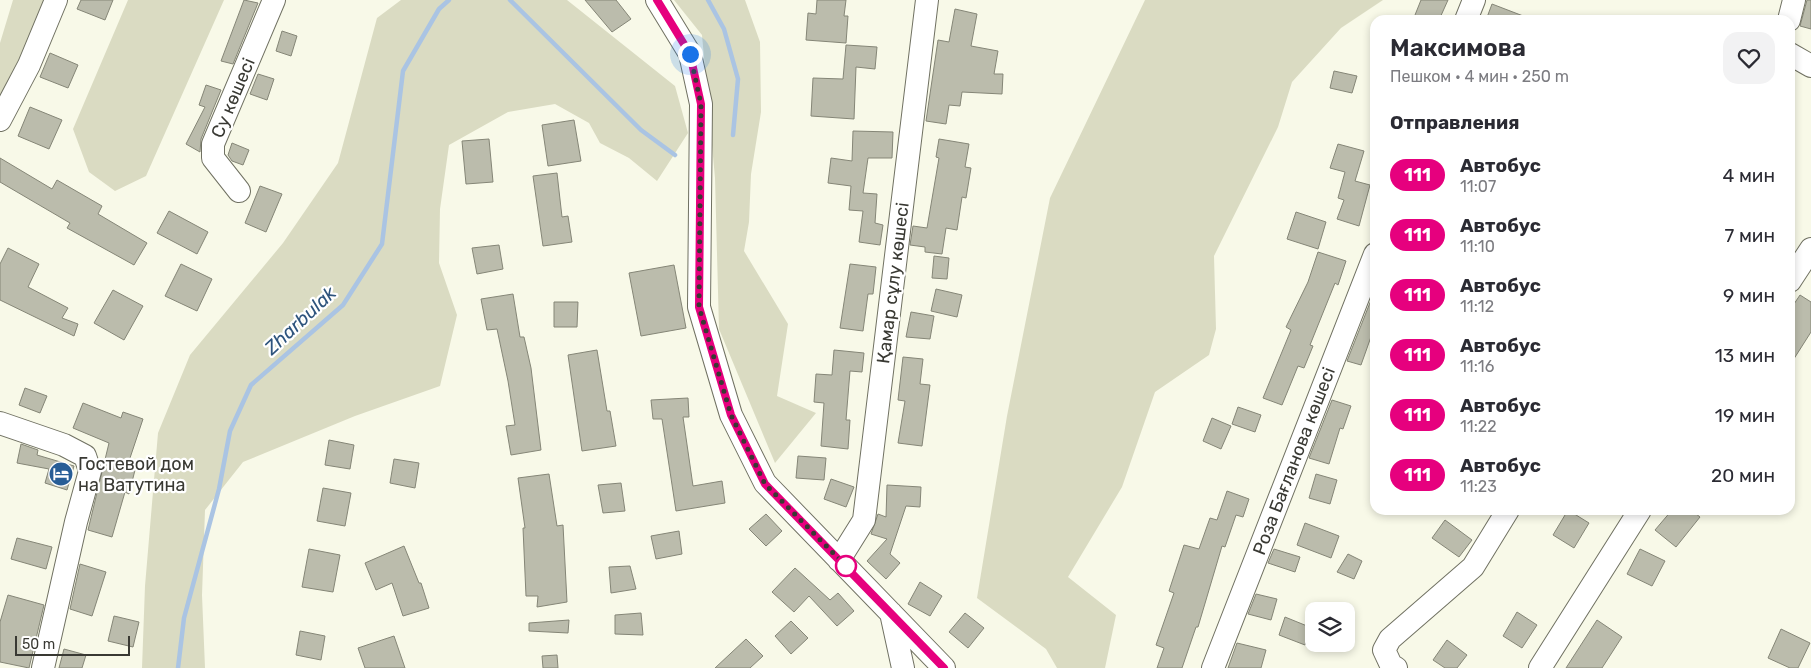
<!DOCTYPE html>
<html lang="ru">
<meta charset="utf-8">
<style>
:root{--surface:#fff;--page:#f2f2f3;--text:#2b2b33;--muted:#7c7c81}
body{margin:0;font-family:Rubik,sans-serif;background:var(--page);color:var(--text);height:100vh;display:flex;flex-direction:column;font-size:19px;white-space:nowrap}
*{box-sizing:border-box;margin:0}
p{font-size:16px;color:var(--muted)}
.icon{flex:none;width:28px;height:28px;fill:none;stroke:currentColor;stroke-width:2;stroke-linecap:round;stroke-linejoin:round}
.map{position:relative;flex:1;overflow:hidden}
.side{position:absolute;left:1370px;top:15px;width:425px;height:500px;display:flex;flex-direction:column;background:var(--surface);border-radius:15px;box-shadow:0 2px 8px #0003}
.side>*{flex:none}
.badge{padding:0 10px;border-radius:16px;font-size:18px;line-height:32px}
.fabs{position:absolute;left:1305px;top:602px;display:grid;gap:10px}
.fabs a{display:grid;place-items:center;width:50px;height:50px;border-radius:10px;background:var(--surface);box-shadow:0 2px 8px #0003;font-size:25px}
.scale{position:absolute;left:15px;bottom:12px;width:115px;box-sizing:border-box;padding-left:5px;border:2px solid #393933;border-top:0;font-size:14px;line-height:18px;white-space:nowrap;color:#393933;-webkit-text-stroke:4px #fff;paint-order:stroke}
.you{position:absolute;width:25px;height:25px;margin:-12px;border:4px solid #fff;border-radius:50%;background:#1a73e8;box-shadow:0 0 0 8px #1a73e833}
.map>.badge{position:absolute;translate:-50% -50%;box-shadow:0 0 0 2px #fff}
h2{padding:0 20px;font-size:19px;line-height:45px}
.round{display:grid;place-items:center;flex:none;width:52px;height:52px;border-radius:15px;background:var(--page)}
.summary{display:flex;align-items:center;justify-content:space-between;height:85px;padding:0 20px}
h1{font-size:24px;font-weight:600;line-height:38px}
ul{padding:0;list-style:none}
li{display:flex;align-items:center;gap:15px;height:60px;padding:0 20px}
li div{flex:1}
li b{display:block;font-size:19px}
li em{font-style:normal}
li .badge{min-width:55px;font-weight:700;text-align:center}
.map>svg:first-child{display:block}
.green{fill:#dadbc2}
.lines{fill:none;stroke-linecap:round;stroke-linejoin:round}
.stream{stroke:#aac4e3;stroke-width:4.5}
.building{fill:#bbbcac;stroke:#858677}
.minor-casing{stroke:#707162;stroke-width:24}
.minor{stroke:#fff;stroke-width:22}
.line-casing{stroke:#fff;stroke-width:11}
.line{stroke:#e6007e;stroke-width:8}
.walk{stroke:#393933;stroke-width:5;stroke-dasharray:0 9}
.stop-dot{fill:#fff;stroke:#e6007e;stroke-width:2.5}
.labels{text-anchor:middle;stroke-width:4.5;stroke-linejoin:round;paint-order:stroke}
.street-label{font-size:18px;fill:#393933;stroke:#fff}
.poi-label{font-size:18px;fill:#393933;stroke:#fff;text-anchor:start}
.water-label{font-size:19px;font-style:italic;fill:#2e547d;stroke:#fff}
</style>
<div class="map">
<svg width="1811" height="668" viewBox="0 0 1811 668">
<rect width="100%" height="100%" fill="#f8f9e8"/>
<!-- green -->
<path class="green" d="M13,0H49L0,106V43Z
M128,0H224L146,176L115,191L89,172L73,129Z
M401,0H567L675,86L688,133L657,181L629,158L600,143L589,123L555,104L508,112L449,145L440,209L439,263L457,315L440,386L355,416L243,462L205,510L202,595L205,668H142L145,586L158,433L190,355L283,243L338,163L377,18Z
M674,0H745L760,42L761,112L751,174L749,222L744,251L788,324L777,396L816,413L775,463L719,329L715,178L702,35Z
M1145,0H1383L1341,28L1292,82L1278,127L1214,256L1216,329L1209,355L1155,392L1122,487L1068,577L1116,615L1105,668H1057L1046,649L977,598L1007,416L1050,198Z"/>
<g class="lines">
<!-- stream -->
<path class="stream" d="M510,0L641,130L675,155
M708,0L724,29L738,79L733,135
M178,668L184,618L219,489L230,431L251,385L343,305L382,244L403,71L439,9L449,0"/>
</g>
<!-- building -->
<path class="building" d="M81,0H113L105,20L77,9Z
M244,0L258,3L233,64L221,61Z
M585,0H616L631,19L612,32Z
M817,0H846L844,16H848L846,43L806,40L808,13L816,14Z
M1421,0H1448L1439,20H1413Z
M1807,0H1811V29L1800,26Z
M1492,4L1531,19V20H1486Z
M955,9L977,14L971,46L998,51L994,74H1003L1002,94L962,92L960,106L949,105L946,124L926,121L938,40L949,42Z
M282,31L297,36L291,56L276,51Z
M846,45L877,47L875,69L856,67L854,119L811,116L813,78L843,79Z
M50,53L78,65L68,88L40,77Z
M1334,71L1357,76L1352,93L1330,88Z
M258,74L274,79L267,100L250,94Z
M206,85L221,90L201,139L200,152L186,144L205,107L199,105Z
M30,107L62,120L49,149L18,136Z
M574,120L581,161L548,166L542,125Z
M853,131L893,132L892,158H868L863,193L877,194L875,223L883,225L880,245L859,242L863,211L849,210L851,186L828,183L831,158L852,161Z
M489,139L493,182L466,184L462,141Z
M939,139L969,144L965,167L971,168L966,198L962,197L957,230L946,228L942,254L925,252V247L910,245L913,226L927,228L939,158L936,157Z
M232,143L249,150L243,165L232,161L228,155Z
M1338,144L1364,151L1355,181L1370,185L1359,226L1337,219L1344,200L1338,198L1345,172L1330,168Z
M0,158L52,189L57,180L102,206L98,214L147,243L134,265L67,228L70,223L0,182Z
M557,173L562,217L568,216L572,242L543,246L533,176Z
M260,186L282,194L266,232L245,223Z
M169,211L208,232L197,254L157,233Z
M1296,212L1326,222L1318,249L1287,239Z
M499,245L503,269L477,274L472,248Z
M8,248L39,264L28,287L68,308L62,318L78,324L74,336L0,300V264Z
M1318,252L1346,261L1338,285L1335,283L1310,345L1313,346L1304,368L1298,366L1282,405L1263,398L1291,330L1286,327L1308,282Z
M934,256L949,258L947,279L932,278Z
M181,264L212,279L197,311L165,296Z
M850,264L876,267L873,294H868L863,331L840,328Z
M674,265L686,328L641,336L629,273Z
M936,289L962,295L957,317L931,311Z
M113,290L143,306L124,340L94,323Z
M1375,290V335L1372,334L1361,365L1347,361Z
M513,294L520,337H524L531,368L541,450L511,455L506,426L515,425L508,381L497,329L487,330L481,299Z
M1800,295L1811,302V332L1790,365V310Z
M554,302H578L577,327H554Z
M911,312L934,316L930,339L906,337Z
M597,350L607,411H610L616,446L582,451L568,355Z
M834,350L864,353L862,372L850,371L846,420H850L848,449L821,446L824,403L814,402L816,374L832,375Z
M903,357L923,359L920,384L930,385L922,446L898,443L905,401L898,400Z
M25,388L47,396L40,413L19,405Z
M688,398L689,417H683L693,486L722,481L725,503L676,511L662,419H653L651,400Z
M1332,400L1351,406L1343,429L1340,428L1329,464L1309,458Z
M83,403L121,418L123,412L143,419L128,464L136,466L129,494L125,492L112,537L88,530L109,443L73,428Z
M1238,407L1261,415L1255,432L1232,424Z
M1212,418L1231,426L1221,449L1203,441Z
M329,440L354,445L350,469L325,465Z
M21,444L38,450L37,455L74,466L67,490L45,483L49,469L17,463Z
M798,456L826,458L824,480L796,478Z
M394,459L419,463L415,488L390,483Z
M549,474L557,526L563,525L567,602L537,607L538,596H526L523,528H525L518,478Z
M1316,474L1337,480L1330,504L1309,498Z
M831,479L854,487L846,507L824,499Z
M621,483L625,511L603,513L598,485Z
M887,485L921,487L920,507L906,506L890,554L900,563L886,579L867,561L887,539L871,534L878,514L886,517Z
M323,488L351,493L345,526L317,521Z
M1227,491L1249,499L1243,517L1236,515L1225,547L1222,546L1198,627H1196L1182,668H1157L1164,648L1156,645L1174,593L1169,591L1184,545L1199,549L1210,518L1217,520Z
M1568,510L1589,523L1574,548L1553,535Z
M1672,510H1691L1700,517L1676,547L1655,530Z
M766,514L782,531L766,546L749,529Z
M1445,520L1472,540L1459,557L1432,538Z
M1305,523L1339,536L1331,558L1297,545Z
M679,531L682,554L656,559L651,536Z
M17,538L52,547L46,569L11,559Z
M404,546L419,583H421L429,608L403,616L392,583L376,590L365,563Z
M309,549L340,555L333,592L302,587Z
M1274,549L1300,557L1295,572L1268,563Z
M1640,549L1665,561L1652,586L1627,574Z
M1348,554L1362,561L1354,579L1337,572Z
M80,564L106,572L92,616L70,609Z
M630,566L636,589L611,593L609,567Z
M795,568L830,600L838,593L854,611L837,626L809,596L794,612L772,592Z
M920,582L942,596L930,616L908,604Z
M1256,594L1277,599L1271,620L1248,614Z
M8,595L44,605L29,668L0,662V622Z
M1517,612L1537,625L1522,648L1503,636Z
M641,613L643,635L615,634V615Z
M965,613L984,628L968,648L949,632Z
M114,616L139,622L133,647L108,641Z
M1285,617L1312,628L1305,645L1279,635Z
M569,620L568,633L529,631V623Z
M1597,620L1622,637L1602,668H1566Z
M791,621L808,638L791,654L775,636Z
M1781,629L1810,643L1798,668H1790L1768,658Z
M300,631L325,636L321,660L296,655Z
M394,636L405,668H365L358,648Z
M746,639L763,656L750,668H715Z
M1447,640L1467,655L1457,668H1445L1433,660Z
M1237,643L1266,650L1261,668H1228Z
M64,649L86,655L82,668H59Z
M557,655L558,668H543L542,656Z"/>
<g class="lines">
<defs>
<path id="minor" d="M657,0L690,54L701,104L699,307L731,415L765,483L944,668
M1466,20L1474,0
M1789,20L1794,0
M1790,54L1811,66
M0,120L29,65L56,0
M239,191L213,158V144L274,0
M1790,281L1811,249
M0,423L64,445L85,456L90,471L76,522L43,668
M839,560L864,520L927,0
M891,613L903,668
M1213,668L1375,254
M1396,668L1391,665L1384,650L1390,639L1473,567L1508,510
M1540,668L1640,510"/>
</defs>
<!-- minor casing -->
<use href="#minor" class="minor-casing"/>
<!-- minor -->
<use href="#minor" class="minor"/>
</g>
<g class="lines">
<defs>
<path id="line" d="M657,0L690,54L701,104L699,307L731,415L765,484L944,668"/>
</defs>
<!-- line casing -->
<use href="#line" class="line-casing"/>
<!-- line -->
<use href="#line" class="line"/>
<!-- walk -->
<path class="walk" d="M690,54L701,104L699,307L731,415L765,484L848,568L846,566"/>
</g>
<!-- icons -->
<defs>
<symbol id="hotel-disc" viewBox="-11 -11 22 22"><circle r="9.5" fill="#275d96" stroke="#fff"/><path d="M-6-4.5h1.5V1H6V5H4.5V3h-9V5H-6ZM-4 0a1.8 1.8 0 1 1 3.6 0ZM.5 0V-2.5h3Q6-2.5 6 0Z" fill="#fff"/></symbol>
</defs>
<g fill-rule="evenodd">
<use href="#hotel-disc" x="47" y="460" width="28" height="28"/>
</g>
<!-- markers -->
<circle class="stop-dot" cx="846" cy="566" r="10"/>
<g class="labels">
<!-- street labels -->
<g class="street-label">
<text transform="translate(233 98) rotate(-67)" y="6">Су көшесі</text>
<text transform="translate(893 283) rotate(-83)" y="6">Қамар сұлу көшесі</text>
<text transform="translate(1294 461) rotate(-69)" y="6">Роза Бағланова көшесі</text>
</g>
<!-- poi labels -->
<g class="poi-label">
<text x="78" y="470">Гостевой дом<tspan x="78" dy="21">на Ватутина</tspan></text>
</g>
<!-- water labels -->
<g class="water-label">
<text transform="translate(300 320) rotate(-43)" y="7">Zharbulak</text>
</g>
</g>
</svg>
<div class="fabs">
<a><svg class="icon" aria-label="layers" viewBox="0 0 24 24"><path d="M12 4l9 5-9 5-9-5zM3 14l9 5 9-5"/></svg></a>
</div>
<div class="scale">50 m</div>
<div class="you" style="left:690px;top:54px"></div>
<section class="side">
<div class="summary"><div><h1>Максимова</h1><p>Пешком · 4 мин · 250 m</p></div><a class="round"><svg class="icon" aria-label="heart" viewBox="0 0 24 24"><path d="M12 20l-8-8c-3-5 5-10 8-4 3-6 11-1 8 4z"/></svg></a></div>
<h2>Отправления</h2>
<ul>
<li><span class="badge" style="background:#e6007e;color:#fff">111</span><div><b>Автобус</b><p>11:07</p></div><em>4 мин</em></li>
<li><span class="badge" style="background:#e6007e;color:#fff">111</span><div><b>Автобус</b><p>11:10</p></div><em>7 мин</em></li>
<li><span class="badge" style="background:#e6007e;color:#fff">111</span><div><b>Автобус</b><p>11:12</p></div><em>9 мин</em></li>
<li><span class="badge" style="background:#e6007e;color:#fff">111</span><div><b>Автобус</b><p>11:16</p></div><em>13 мин</em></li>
<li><span class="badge" style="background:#e6007e;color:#fff">111</span><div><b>Автобус</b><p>11:22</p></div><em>19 мин</em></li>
<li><span class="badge" style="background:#e6007e;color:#fff">111</span><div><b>Автобус</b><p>11:23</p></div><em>20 мин</em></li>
</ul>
</section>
</div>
